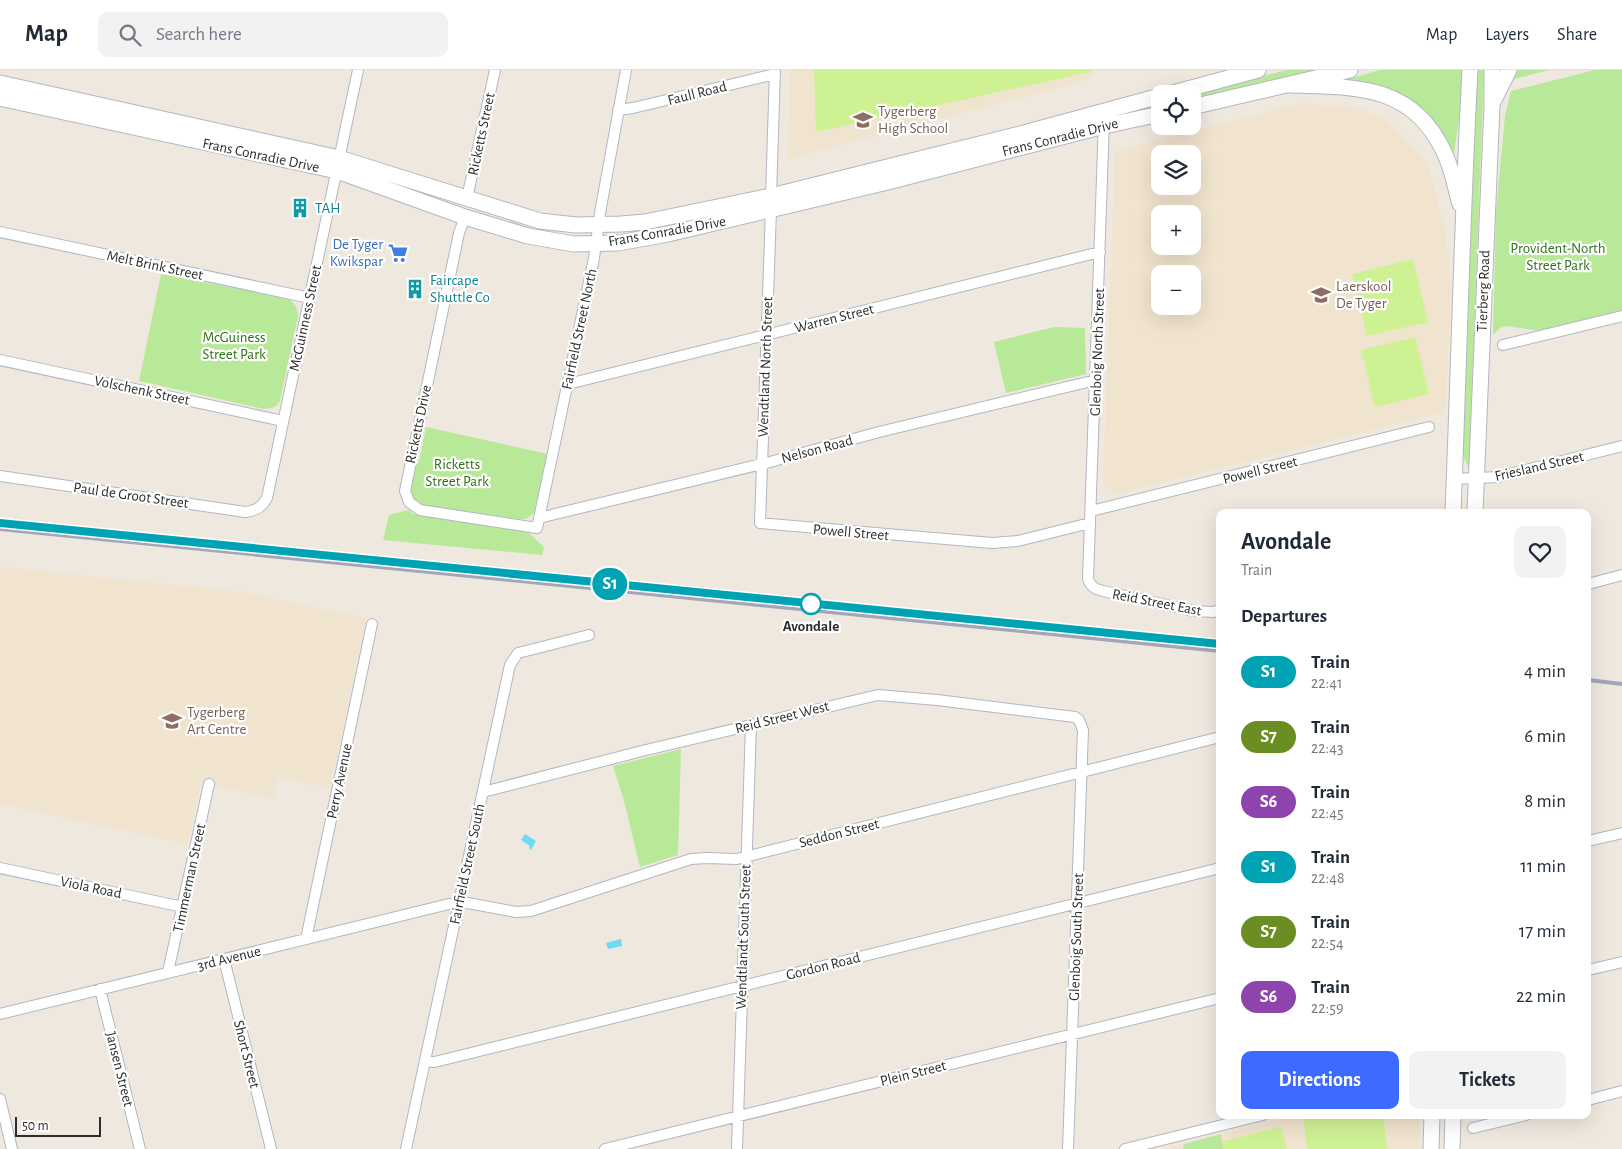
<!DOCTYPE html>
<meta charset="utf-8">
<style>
:root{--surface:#fff;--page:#f2f2f3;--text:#1f2937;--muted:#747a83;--line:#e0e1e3;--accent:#3d6aff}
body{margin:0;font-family:"Alegreya Sans",sans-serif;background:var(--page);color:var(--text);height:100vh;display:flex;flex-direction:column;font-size:19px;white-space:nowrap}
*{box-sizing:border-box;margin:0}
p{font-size:16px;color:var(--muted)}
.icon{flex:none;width:28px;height:28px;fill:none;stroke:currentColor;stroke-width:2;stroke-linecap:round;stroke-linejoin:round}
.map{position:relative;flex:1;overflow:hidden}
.sheet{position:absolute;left:1216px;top:439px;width:375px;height:610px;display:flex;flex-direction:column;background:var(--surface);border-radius:10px;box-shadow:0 5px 20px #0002}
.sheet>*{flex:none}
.badge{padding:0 10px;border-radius:16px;font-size:18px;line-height:32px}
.buttons{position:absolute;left:1151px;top:15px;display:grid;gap:10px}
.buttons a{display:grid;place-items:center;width:50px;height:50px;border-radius:10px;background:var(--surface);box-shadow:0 5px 20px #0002;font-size:25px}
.scale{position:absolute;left:15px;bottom:12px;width:86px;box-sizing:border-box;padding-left:5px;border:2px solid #2d2d2d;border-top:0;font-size:14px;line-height:18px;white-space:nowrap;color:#2d2d2d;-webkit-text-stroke:4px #fff;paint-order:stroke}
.map>.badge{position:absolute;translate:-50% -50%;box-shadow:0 0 0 2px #fff}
h2{padding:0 25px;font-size:19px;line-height:45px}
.round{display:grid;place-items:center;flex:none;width:52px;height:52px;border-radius:10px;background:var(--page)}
.head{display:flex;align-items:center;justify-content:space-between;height:85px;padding:0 25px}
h1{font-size:24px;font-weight:600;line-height:38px}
.cta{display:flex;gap:10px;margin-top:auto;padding:10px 25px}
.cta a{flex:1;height:58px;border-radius:10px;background:var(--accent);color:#fff;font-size:20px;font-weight:600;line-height:58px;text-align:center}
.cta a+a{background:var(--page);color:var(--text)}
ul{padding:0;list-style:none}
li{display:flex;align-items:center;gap:15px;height:65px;padding:0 25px}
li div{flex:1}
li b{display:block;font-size:19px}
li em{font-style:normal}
li .badge{min-width:55px;font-weight:700;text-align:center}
header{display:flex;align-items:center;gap:30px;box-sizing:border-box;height:70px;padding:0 25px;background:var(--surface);border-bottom:1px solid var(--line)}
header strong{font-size:24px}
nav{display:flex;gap:28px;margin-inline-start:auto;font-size:18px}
.search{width:350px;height:45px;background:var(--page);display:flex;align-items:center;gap:12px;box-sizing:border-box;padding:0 18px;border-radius:10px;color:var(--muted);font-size:19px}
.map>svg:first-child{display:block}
.education{fill:#f1e4ce;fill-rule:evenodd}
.green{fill:#b8e999}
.pitch{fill:#cef194}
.water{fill:#6dd9f7}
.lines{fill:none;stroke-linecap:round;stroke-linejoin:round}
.minor-casing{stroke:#b3b6c1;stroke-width:12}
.secondary-casing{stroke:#b3b6c1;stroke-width:17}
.minor{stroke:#fff;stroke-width:10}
.secondary{stroke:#fff;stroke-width:15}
.rail{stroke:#a1a6b9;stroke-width:4}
.line-casing{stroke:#fff;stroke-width:11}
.line{stroke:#00a3b4;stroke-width:8}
.stop-dot{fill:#fff;stroke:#00a3b4;stroke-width:2.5}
.labels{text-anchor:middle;stroke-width:4.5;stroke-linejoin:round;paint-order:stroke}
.street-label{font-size:15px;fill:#2d2d2d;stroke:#fff}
.education-label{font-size:15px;fill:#785e54;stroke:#fff;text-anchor:start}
.culture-label{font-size:15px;fill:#0d838f;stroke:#fff;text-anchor:start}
.shop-label{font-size:15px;fill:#366cbe;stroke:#fff;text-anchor:end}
.park-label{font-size:15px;fill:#2d7216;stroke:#fff}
.stop-label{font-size:15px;font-weight:bold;fill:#2d2d2d;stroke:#fff}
</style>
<header>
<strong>Map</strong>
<div class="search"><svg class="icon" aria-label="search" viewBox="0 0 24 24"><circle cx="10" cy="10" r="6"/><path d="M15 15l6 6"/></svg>Search here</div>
<nav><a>Map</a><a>Layers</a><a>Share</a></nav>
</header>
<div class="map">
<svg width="1622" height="1079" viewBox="0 0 1622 1079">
<rect width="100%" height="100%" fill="#efe8df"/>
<!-- education -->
<path class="education" d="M790,0H1095L1087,10L788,89Z
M1303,33L1361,39L1383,48L1390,53L1427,93L1444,153L1451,214L1446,333L1442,343L1116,424L1103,414L1115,81ZM1160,84H1192V116H1160ZM1160,144H1192V176H1160ZM1160,204H1192V236H1160Z
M0,497L242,522L366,548L330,718L278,707L273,728L201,713L188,774L0,734Z
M1298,1045H1420L1419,1079H1163Z"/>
<!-- green -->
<path class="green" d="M1287,0H1315L1193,29V24Z
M1380,0H1462L1460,42L1454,84L1406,27L1382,17L1345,10Z
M1477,0H1484L1469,396H1468L1463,386Z
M1518,0H1549L1514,9Z
M1595,0H1622V240L1542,261L1506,256L1501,257L1493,265L1496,142L1505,46L1511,21Z
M161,204L289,229C295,234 298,239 298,246L280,331L275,337L264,339L139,311Z
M1054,257L1085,258L1086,304L1006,323L994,272Z
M426,357L548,384L534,443L526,449H519L422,435C418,433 414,432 412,427C408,419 413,398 419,392Z
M409,440L413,444L505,457L529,463L544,477L542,485L383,470L389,445Z
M681,679L678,785L640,797L624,731L613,696Z
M1221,1064L1223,1079H1183L1184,1074Z"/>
<!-- pitch -->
<path class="pitch" d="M814,0H1090V2L816,62Z
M1413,189L1428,252L1367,266L1352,204Z
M1415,267L1429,324L1375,337L1361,280Z
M1321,1045H1383L1387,1079H1307L1303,1047Z
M1281,1057L1287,1079H1223V1071Z"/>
<!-- water -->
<path class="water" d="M525,764L536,771L531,780L529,778L530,776L521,770Z
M621,869L622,876L608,879L606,873Z"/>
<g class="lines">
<defs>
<path id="minor" d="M618,40L633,38L775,4
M1104,50L1088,509C1091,517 1095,519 1103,521L1194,541L1213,542L1220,540
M771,126L775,0
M467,128L495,0
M771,140L760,453L992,473L1018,471L1090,453
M465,147L459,163L405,421L409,432L420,440L537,458L594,188L600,143L626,0
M0,162L310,228
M1503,275L1622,246
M0,290L283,351
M568,314L1100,182
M0,406L245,442C256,441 262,437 267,428L358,0
M1454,409L1498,407L1622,376
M1091,441L1429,357
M539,448L770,392L879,362L1096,310
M1588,514L1622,505
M483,722L646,680L878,625L937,630L1075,647L1079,650L1083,660L1068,1079
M1588,771L1622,763
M0,798L183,837
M306,869L372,554
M224,889L271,1079
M1588,900L1622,892
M168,902L209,714
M100,919L140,1079
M0,944L449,834L468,833L516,842L531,841L691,789L706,788L737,789L1220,667
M425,991L434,992L447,989L1220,798
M0,1029L12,1079
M1588,1030L1622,1021
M1473,1058L1526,1045
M406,1079L510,595L518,583L589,565
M605,1079L1220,928
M737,1079L751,655
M1125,1079L1263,1045"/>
<path id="secondary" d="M0,13L339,88L540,151L576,155L621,154L645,152L771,126L1020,64L1160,26
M1291,15C1356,17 1412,14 1444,82C1452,98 1455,117 1460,134
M1169,24L1258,0
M0,28L337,101L465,147L528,166L574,174L618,173L668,164L892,111L1104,56L1160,44
M1493,32L1509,0
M1192,37L1350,0
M1453,442C1459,295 1462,147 1470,0
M1475,442L1492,35V0
M1431,1079L1432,1045
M1452,1079L1453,1045"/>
</defs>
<!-- minor casing -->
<use href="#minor" class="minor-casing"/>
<!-- secondary casing -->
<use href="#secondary" class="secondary-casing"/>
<!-- minor -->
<use href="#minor" class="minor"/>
<!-- secondary -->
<use href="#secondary" class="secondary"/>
<!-- rail -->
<path class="rail" d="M0,459L1220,581
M1008,553L1220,574
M1588,610L1622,614"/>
</g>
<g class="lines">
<defs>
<path id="line" d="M0,453L1220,574"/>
</defs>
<!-- line casing -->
<use href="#line" class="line-casing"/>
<!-- line -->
<use href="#line" class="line"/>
</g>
<!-- icons -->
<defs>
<symbol id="school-bare" viewBox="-9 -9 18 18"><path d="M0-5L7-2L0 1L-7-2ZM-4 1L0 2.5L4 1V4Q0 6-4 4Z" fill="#8d6e63" stroke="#fff" stroke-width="2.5" paint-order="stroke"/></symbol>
<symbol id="building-bare" viewBox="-9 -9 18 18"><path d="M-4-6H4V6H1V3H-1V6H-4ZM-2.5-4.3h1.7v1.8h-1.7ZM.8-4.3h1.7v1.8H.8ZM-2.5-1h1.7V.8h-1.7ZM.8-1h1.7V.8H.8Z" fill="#0f9aa8" stroke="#fff" stroke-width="2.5" paint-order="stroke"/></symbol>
<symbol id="supermarket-bare" viewBox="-9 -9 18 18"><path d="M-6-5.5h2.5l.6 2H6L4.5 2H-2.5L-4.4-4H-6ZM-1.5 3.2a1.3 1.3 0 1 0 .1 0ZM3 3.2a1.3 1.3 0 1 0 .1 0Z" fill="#3f7fe0" stroke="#fff" stroke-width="2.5" paint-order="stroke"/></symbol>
</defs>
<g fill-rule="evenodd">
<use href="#school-bare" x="849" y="36" width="28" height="28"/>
<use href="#building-bare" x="286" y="124" width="28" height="28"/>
<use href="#supermarket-bare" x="384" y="169" width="28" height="28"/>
<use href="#building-bare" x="401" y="205" width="28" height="28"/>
<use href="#school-bare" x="1307" y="211" width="28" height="28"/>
<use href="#school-bare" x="158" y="637" width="28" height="28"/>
</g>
<!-- markers -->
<circle class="stop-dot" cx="811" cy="534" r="10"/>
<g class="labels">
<!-- street labels -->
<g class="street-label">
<text transform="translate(697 23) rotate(-14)" y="5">Faull Road</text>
<text transform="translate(481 64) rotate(-78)" y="5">Ricketts Street</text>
<text transform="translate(1060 67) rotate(-14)" y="5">Frans Conradie Drive</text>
<text transform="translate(261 85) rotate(12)" y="5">Frans Conradie Drive</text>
<text transform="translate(667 161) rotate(-10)" y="5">Frans Conradie Drive</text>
<text transform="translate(155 195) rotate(12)" y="5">Melt Brink Street</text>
<text transform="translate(1483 221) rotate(-88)" y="5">Tierberg Road</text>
<text transform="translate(305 248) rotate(-78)" y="5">McGuinness Street</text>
<text transform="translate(834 248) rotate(-14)" y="5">Warren Street</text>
<text transform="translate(579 259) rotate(-78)" y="5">Fairfield Street North</text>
<text transform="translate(1097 282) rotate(-88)" y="5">Glenboig North Street</text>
<text transform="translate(765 297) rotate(-88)" y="5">Wendtland North Street</text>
<text transform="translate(142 320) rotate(12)" y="5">Volschenk Street</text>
<text transform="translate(418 354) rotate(-78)" y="5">Ricketts Drive</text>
<text transform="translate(817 379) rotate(-15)" y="5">Nelson Road</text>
<text transform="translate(1539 396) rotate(-13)" y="5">Friesland Street</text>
<text transform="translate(1260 400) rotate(-14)" y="5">Powell Street</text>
<text transform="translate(131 425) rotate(8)" y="5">Paul de Groot Street</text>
<text transform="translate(851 462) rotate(5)" y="5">Powell Street</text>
<text transform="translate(1157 532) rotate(11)" y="5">Reid Street East</text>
<text transform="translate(782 647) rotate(-14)" y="5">Reid Street West</text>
<text transform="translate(339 711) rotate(-78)" y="5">Perry Avenue</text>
<text transform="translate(839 763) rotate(-14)" y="5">Seddon Street</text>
<text transform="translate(467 794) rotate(-78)" y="5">Fairfield Street South</text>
<text transform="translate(189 808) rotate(-78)" y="5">Timmerman Street</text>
<text transform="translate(91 817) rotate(12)" y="5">Viola Road</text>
<text transform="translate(743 867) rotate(-88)" y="5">Wendtlandt South Street</text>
<text transform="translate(1076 867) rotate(-88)" y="5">Glenboig South Street</text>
<text transform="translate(229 888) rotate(-14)" y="5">3rd Avenue</text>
<text transform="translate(823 896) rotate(-14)" y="5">Gordon Road</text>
<text transform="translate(247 984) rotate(76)" y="5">Short Street</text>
<text transform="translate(120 999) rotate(76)" y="5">Jansen Street</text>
<text transform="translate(913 1003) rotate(-14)" y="5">Plein Street</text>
</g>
<!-- education labels -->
<g class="education-label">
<text x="878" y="46">Tygerberg<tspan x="878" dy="17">High School</tspan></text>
<text x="1336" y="221">Laerskool<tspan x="1336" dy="17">De Tyger</tspan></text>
<text x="187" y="647">Tygerberg<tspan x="187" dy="17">Art Centre</tspan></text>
</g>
<!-- culture labels -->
<g class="culture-label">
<text x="315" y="143">TAH</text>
<text x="430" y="215">Faircape<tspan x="430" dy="17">Shuttle Co</tspan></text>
</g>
<!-- shop labels -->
<g class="shop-label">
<text x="383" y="179">De Tyger<tspan x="383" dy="17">Kwikspar</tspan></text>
</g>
<!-- park labels -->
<g class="park-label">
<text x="1558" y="183">Provident-North<tspan x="1558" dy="17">Street Park</tspan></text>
<text x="234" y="272">McGuiness<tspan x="234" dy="17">Street Park</tspan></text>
<text x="457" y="399">Ricketts<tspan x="457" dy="17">Street Park</tspan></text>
</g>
<!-- stop labels -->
<g class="stop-label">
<text x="811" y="561">Avondale</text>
</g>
</g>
</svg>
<div class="buttons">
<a><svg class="icon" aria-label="locate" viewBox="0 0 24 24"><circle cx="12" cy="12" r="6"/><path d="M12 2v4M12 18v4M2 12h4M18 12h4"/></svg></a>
<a><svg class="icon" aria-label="layers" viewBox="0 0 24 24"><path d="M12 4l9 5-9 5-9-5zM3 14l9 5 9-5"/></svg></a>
<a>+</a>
<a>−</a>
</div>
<div class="scale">50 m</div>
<b class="badge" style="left:610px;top:514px;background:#00a3b4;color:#fff">S1</b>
<section class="sheet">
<div class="head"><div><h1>Avondale</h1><p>Train</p></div><a class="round"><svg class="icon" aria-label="heart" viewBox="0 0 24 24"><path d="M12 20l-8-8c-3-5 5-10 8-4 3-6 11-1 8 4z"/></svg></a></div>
<h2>Departures</h2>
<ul>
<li><span class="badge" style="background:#00a3b4;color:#fff">S1</span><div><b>Train</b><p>22:41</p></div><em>4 min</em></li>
<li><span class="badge" style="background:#6b8e23;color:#fff">S7</span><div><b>Train</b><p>22:43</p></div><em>6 min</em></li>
<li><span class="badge" style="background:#8e44ad;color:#fff">S6</span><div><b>Train</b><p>22:45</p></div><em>8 min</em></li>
<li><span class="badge" style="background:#00a3b4;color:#fff">S1</span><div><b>Train</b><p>22:48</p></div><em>11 min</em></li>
<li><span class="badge" style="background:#6b8e23;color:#fff">S7</span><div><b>Train</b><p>22:54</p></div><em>17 min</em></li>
<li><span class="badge" style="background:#8e44ad;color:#fff">S6</span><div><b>Train</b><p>22:59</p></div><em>22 min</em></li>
</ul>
<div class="cta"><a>Directions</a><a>Tickets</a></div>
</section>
</div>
